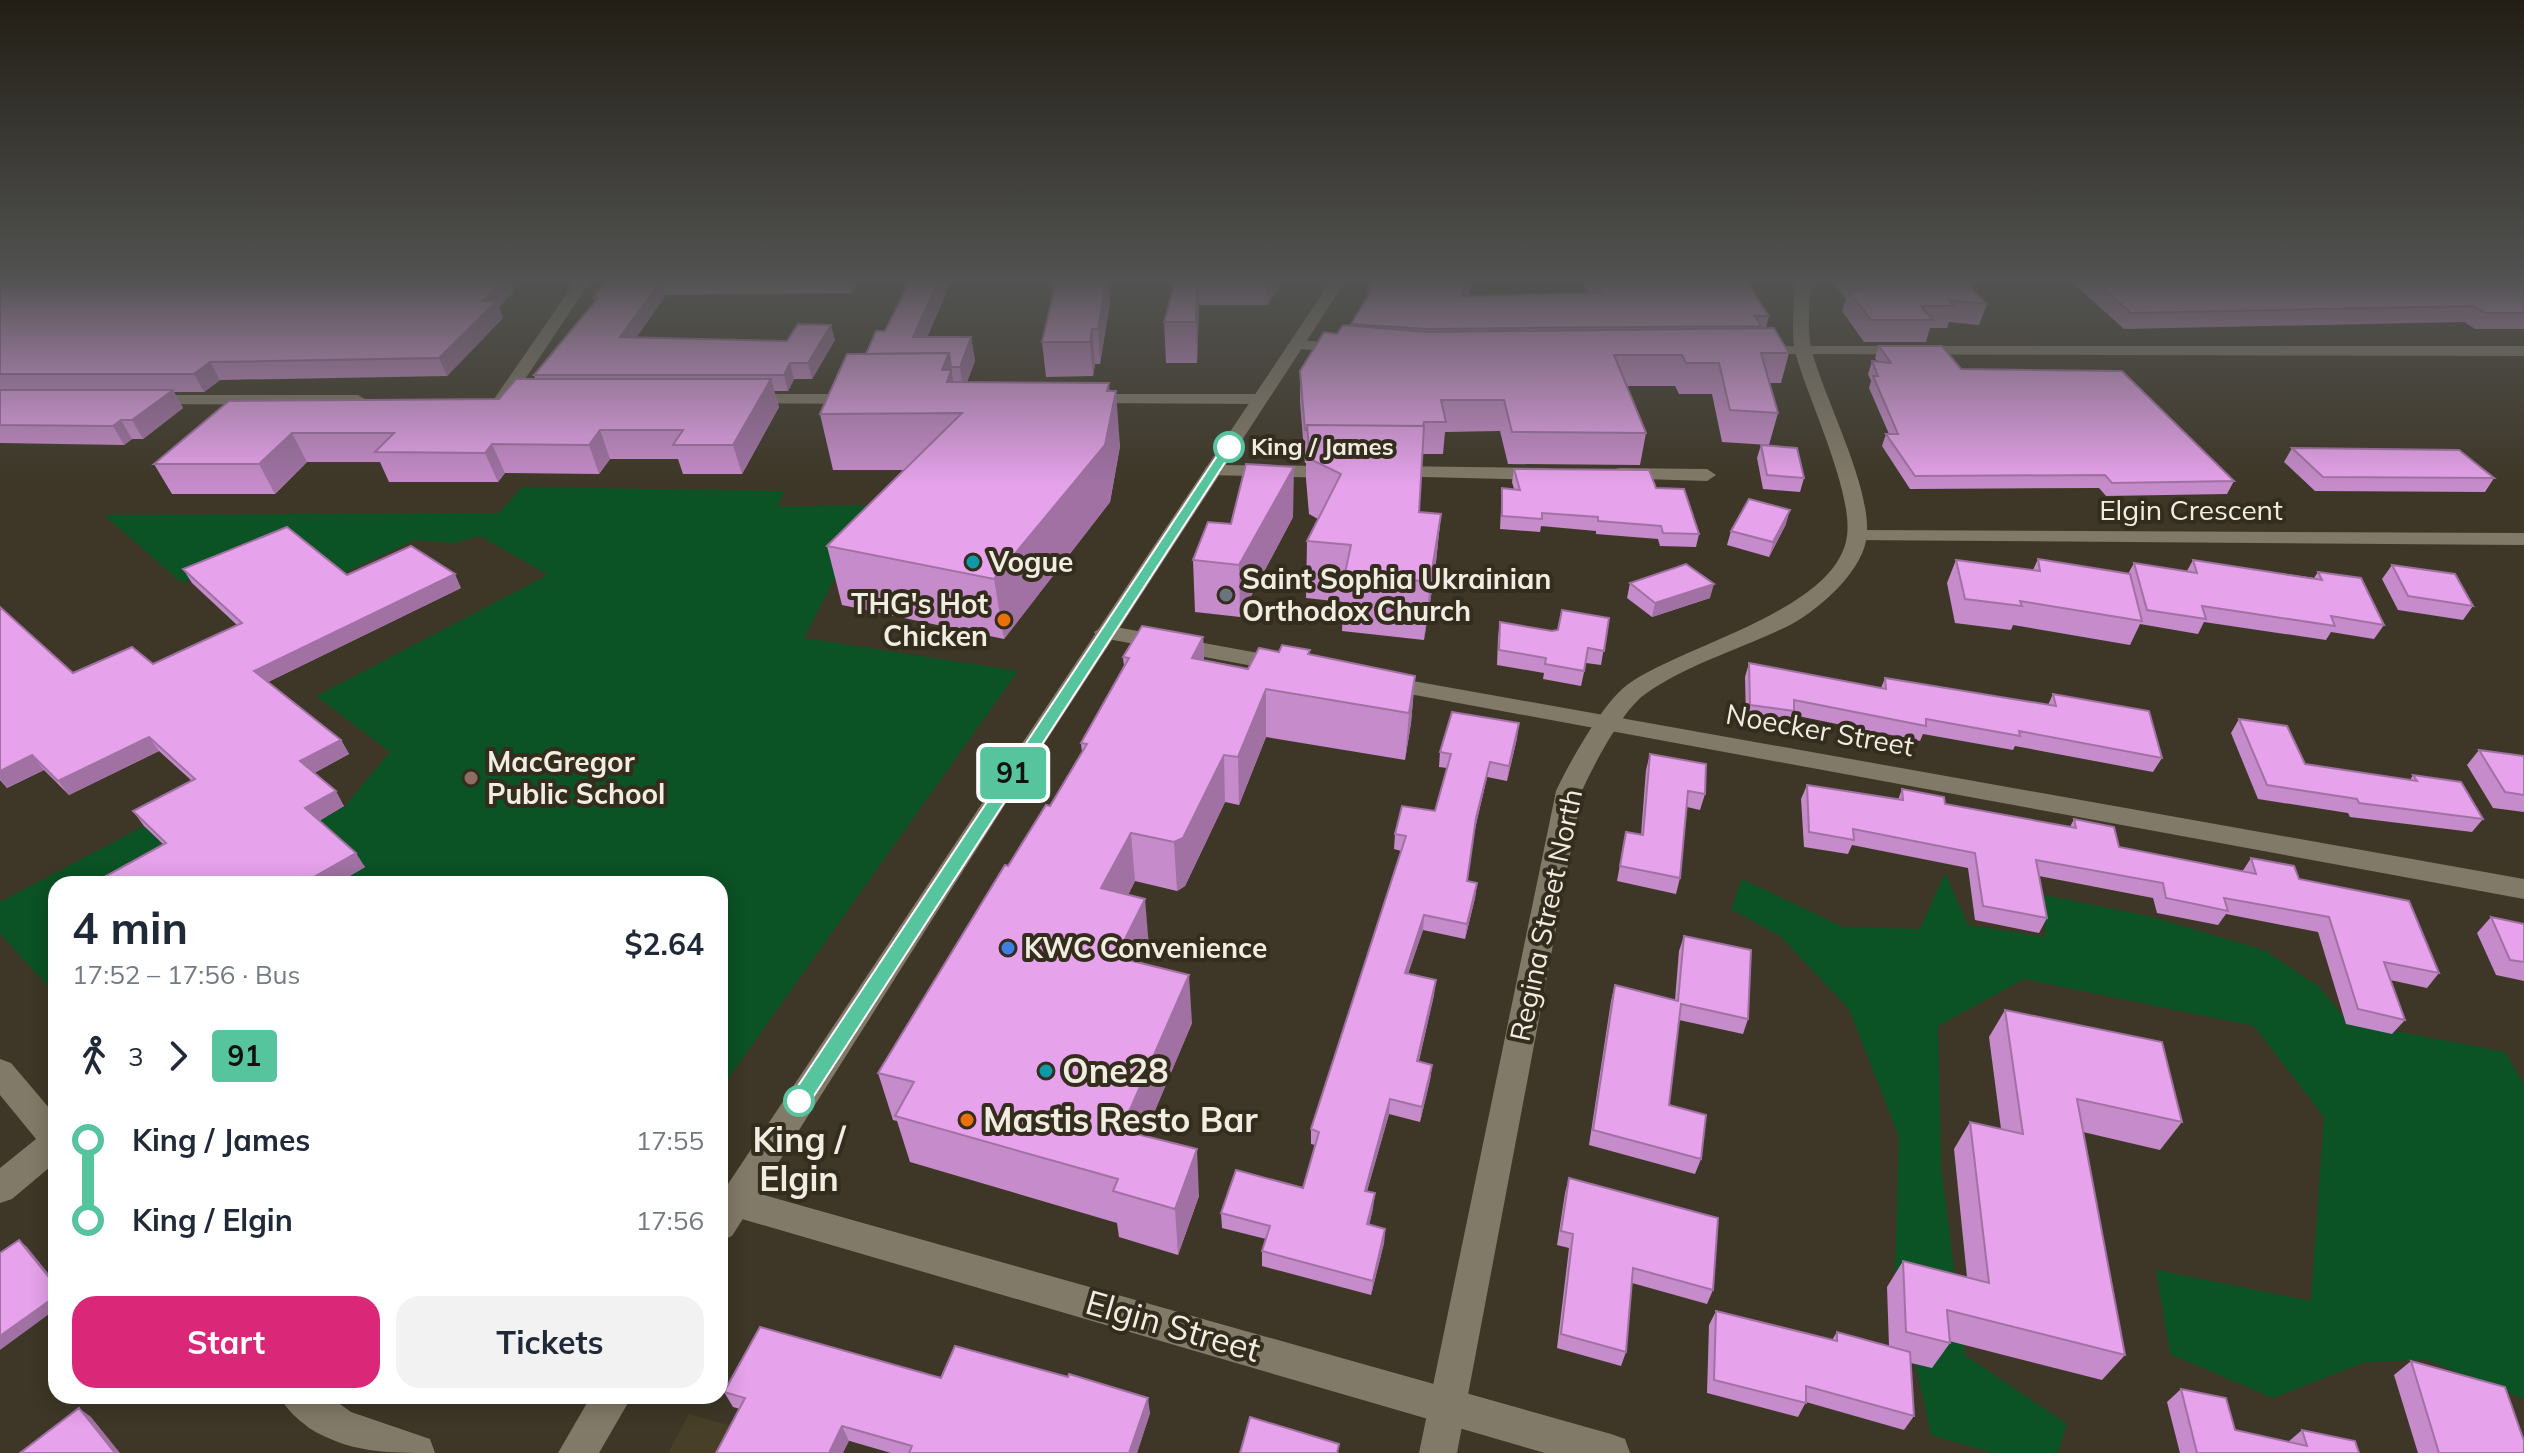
<!DOCTYPE html>
<meta charset="utf-8">
<style>
:root{--surface:#fff;--page:#f2f2f3;--text:#1f2937;--muted:#747a83;--accent:#db2777}
body{margin:0;font-family:Mulish,sans-serif;background:var(--page);color:var(--text);height:100vh;display:flex;flex-direction:column;font-size:30px;white-space:nowrap}
*{box-sizing:border-box;margin:0}
p{font-size:26px;color:var(--muted)}
.icon{flex:none;width:44px;height:44px;fill:none;stroke:currentColor;stroke-width:2;stroke-linecap:round;stroke-linejoin:round}
.map{position:relative;flex:1;overflow:hidden}
.drawer{position:absolute;left:48px;top:876px;width:680px;height:528px;display:flex;flex-direction:column;background:var(--surface);border-radius:24px;box-shadow:0 4px 20px #0003}
.drawer>*{flex:none}
.badge{padding:0 16px;border-radius:6px;font-size:28px;line-height:52px}
.map>.badge{position:absolute;translate:-50% -50%;box-shadow:0 0 0 4px #fff}
.legs{display:flex;align-items:center;gap:12px;height:88px;padding:0 24px;font-size:26px}
.legs p{margin-inline-start:auto}
.head{display:flex;align-items:center;justify-content:space-between;height:136px;padding:0 24px}
h1{font-size:44px;font-weight:700;line-height:60px}
.button{display:flex;gap:16px;margin-top:auto;padding:16px 24px}
.button a{flex:1;height:92px;border-radius:24px;background:var(--accent);color:#fff;font-size:32px;font-weight:700;line-height:92px;text-align:center}
.button a+a{background:var(--page);color:var(--text)}
ul{padding:0 24px;list-style:none}
li{display:flex;align-items:center;gap:28px;height:80px;font-size:30px}
li i{display:grid;place-items:center;width:12px;height:100%;margin:0 10px;background:currentColor}
li i::after{content:'';width:20px;height:20px;margin:-10px;border:6px solid;border-radius:50%;background:var(--surface)}
li p{margin-inline-start:auto}
li:first-child i{background:linear-gradient(#0000 50%,currentColor 0)}
li:last-child i{background:linear-gradient(currentColor 50%,#0000 0)}
.map>svg:first-child{display:block}
.built{fill:#483f28}
.green{fill:#0b5224}
.lines{fill:none;stroke-linecap:round;stroke-linejoin:round}
.street{fill:#827a68;fill-rule:evenodd}
.secondary{fill:#827a68;fill-rule:evenodd}
.wall{fill:#c68bca}
.shaded-wall{fill:#a171a4}
.building{fill:#e6a2eb;stroke:#a171a4;stroke-width:2}
.line-1{fill:#56c59d;stroke:#fff;stroke-width:2}
.stop-1-dot{fill:#fff;stroke:#56c59d;stroke-width:4}
.culture-dot{fill:#0f9aa8;stroke:#342d1d;stroke-width:3}
.worship-dot{fill:#6b7280;stroke:#342d1d;stroke-width:3}
.food-dot{fill:#e8710a;stroke:#342d1d;stroke-width:3}
.education-dot{fill:#8d6e63;stroke:#342d1d;stroke-width:3}
.shop-dot{fill:#3f7fe0;stroke:#342d1d;stroke-width:3}
.labels{text-anchor:middle;stroke-width:8;stroke-linejoin:round;paint-order:stroke}
.far-stop-label{font-size:24px;font-weight:bold;fill:#f1ede3;stroke:#342d1d;text-anchor:start}
.street-label{font-size:28px;fill:#f1ede3;stroke:#342d1d}
.poi-label{font-size:28px;font-weight:bold;fill:#f1ede3;stroke:#342d1d;text-anchor:start}
.near-poi-label{font-size:34px;font-weight:bold;fill:#f1ede3;stroke:#342d1d;text-anchor:start}
.near-stop-label{font-size:34px;font-weight:bold;fill:#f1ede3;stroke:#342d1d}
.near-street-label{font-size:34px;fill:#f1ede3;stroke:#342d1d}
</style>
<div class="map">
<svg width="2524" height="1453" viewBox="0 0 2524 1453">
<rect width="100%" height="100%" fill="#3e3727"/>
<!-- built -->
<path class="built" d="M689,1414L827,1453H668Z"/>
<!-- green -->
<path class="green" d="M522,487L785,491L777,507L873,505L804,638L1018,671L720,1090V884H336L364,867L314,823L345,806L390,752L316,696L548,575L480,536L455,543L415,540L235,624L225,615L333,566L293,538L182,583L104,515L499,513Z
M144,826L177,858L130,884H56V995L0,934V902Z
M1945,873L1968,925L2045,937L2044,895L2148,916L2264,950L2319,987L2348,1022L2505,1052L2524,1085V1399L2427,1360L2365,1362L2273,1398L2170,1354L2156,1270L2311,1301L2324,1117L2254,1026L2024,979L1938,1026L1941,1166L1965,1355L2067,1424L2058,1453H1993L1931,1435L1895,1271L1899,1137L1849,1009L1780,936L1731,909L1742,879L1843,927L1920,929Z"/>
<g class="lines">
<!-- street -->
<path class="street" d="M575,282H590L509,403H497L494,399Z
M1295,340L1346,343L1354,348L1346,353L1289,348L1287,345Z
M1758,346H2524V356L1752,354L1750,351L1752,348Z
M746,394H858L867,399L858,404L740,403L737,399L740,395Z
M1086,394H1260L1269,399L1260,404L1080,403L1077,399L1080,395Z
M146,395H358L367,400L358,405L140,404L137,400L140,396Z
M1213,465L1338,466L1347,472L1338,478L1206,475L1204,471L1206,467Z
M1391,466L1546,468L1555,474L1546,480L1384,476L1382,472L1384,468Z
M1619,468L1707,469L1716,475L1707,481L1612,478L1610,474L1612,470Z
M1857,530L2524,533V545L1850,540L1847,536Z
M1105,625L1286,658L1294,660L1297,665L1294,670L1286,672L1097,637L1094,632Z
M1385,676L2524,879V899L1377,688L1373,683L1377,678Z
M0,1059L11,1063L56,1116V1162L12,1199L0,1203V1168L36,1139L0,1095Z
M735,1187L1611,1434L1625,1439L1630,1453H1545L735,1217L723,1213L720,1206L723,1191Z
M280,1396H329L351,1412L430,1439L435,1453C387,1453 350,1453 309,1428C297,1418 287,1411 280,1396Z"/>
<!-- secondary -->
<path class="secondary" d="M1330,282H1345L1011,795L732,1236L720,1241V1196Z
M1794,282H1810C1810,305 1806,333 1813,355C1827,404 1870,485 1867,534C1865,569 1821,608 1792,624C1743,649 1689,663 1644,695C1622,711 1593,766 1582,791L1457,1453H1419L1556,791C1569,763 1603,703 1627,685C1681,645 1837,611 1847,536C1853,492 1809,401 1796,355C1790,333 1795,305 1794,282Z
M591,1396H632L599,1453H558Z"/>
</g>
<!-- wall -->
<path class="wall" d="M0,282H515L512,286L514,291L499,307L503,318L447,376L220,380L204,392H174L183,408L143,439H132L124,445L0,443Z
M606,282H858L852,293L666,295L636,338L787,341L835,340L812,379H794L788,391H774L779,407L742,474H683L678,459H610L599,474L505,473L498,482H389L380,462H307L275,494H172L154,464L229,401L499,399L535,379L534,375L595,302L593,298Z
M905,282H951L927,337H971L975,361L967,382L1109,391L1120,446L1110,502L1004,639L842,605L827,546L904,470H833L820,414L866,354L885,331L906,288Z
M1056,282H1109L1110,302L1100,364H1095L1093,376L1046,377L1042,342Z
M1175,282H1283L1267,305H1199L1197,363H1166L1164,322Z
M1583,282H1747L1769,316L1766,328L1789,353L1781,383H1770L1778,413L1769,445L1722,442L1712,394H1679L1675,386H1627L1646,433L1640,465L1508,464L1500,431L1445,432L1443,454H1422L1419,512L1441,514L1435,571L1424,640L1342,631L1343,602L1306,598L1307,541L1318,519L1309,514L1306,479V463H1305L1300,402V371L1337,334L1351,326L1367,297L1368,290L1467,296L1589,293Z
M1833,282H1965L1987,304L1979,325L1949,322L1947,328H1930L1926,342H1864L1842,311L1846,299Z
M2075,282H2524V329H2475L2464,322L2124,329L2074,284Z
M1879,346L1961,369L2234,481L2227,494L2106,496L2099,488L1910,489L1882,446L1886,434H1889L1869,388L1871,381L1868,374L1872,361L1878,362L1875,358Z
M1761,445L1804,478L1800,492L1763,489L1757,458Z
M2292,448L2494,478L2485,492L2315,491L2284,462Z
M1514,469L1656,488L1699,534L1696,547L1660,546L1658,539L1596,534V531L1541,526L1540,532L1500,529L1502,488L1514,489L1512,482Z
M1293,517L1240,617L1195,612L1193,560L1231,524Z
M1786,524L1769,557L1727,545L1731,531Z
M2038,559L2128,574L2134,563L2187,571L2193,560L2314,578L2318,572L2384,625L2374,639L2331,632L2326,640L2204,622L2198,634L2140,624L2130,645L2013,625L2011,630L1955,623L1947,583L1956,560L2033,570Z
M2392,565L2473,606L2463,620L2398,610L2382,579Z
M183,569L347,575L461,588L268,682L341,740L349,754L314,773L344,806L319,821L365,867L336,884H112L106,876L164,845L144,826L133,811L192,781L159,751L69,795L44,770L7,788L0,780V607L73,673L153,664L237,625L192,583Z
M1630,583L1710,598L1652,617L1627,598Z
M1609,618L1601,665L1586,663L1581,686L1543,679L1544,673L1497,665L1498,637L1500,622L1552,631Z
M1203,637L1204,660L1248,669L1279,652L1310,650L1309,654L1415,676L1411,723L1405,760L1266,737L1239,805L1225,802L1185,886L1177,891L1135,881L1128,895L1149,947L1141,963L1192,1023L1144,1136L1199,1196L1178,1255L1119,1237L1117,1223L910,1162L897,1121L893,1120L878,1073L1008,866L1050,806L1082,752L1081,743L1124,667L1123,657Z
M1749,663L1881,688L1885,678L2048,705L2053,694L2162,758L2153,772L2015,746L2013,750L1923,734L1920,741L1793,715L1789,725L1746,719L1745,677Z
M2239,719L2305,764L2410,780L2413,775L2483,819L2472,832L2350,817L2348,813L2258,799L2231,733Z
M1517,738L1507,781L1487,777L1474,833L1467,881L1477,883L1475,898L1465,939L1423,930L1408,974L1434,995L1419,1061L1432,1065L1430,1080L1420,1122L1389,1114L1367,1191L1373,1208L1369,1225L1385,1229L1384,1243L1371,1295L1262,1266V1251L1266,1239L1222,1228L1221,1213L1303,1188L1315,1145L1311,1144V1129L1401,851L1394,849L1395,834L1435,811L1447,768L1439,767L1440,752Z
M2479,750L2524,756V812L2493,808L2467,765Z
M1650,754L1705,794L1700,810L1687,807L1680,878L1676,894L1617,881L1626,832L1641,835L1646,770Z
M1807,785L1898,800L1902,789L1945,804L2070,827L2074,819L2119,847L2242,872L2251,858L2299,879L2439,973L2427,988L2390,980L2405,1020L2392,1034L2346,1024L2318,932L2226,914L2218,925L2157,913L2153,898L2039,876L2047,918L2039,933L1975,920L1968,868L1852,845L1848,854L1804,847L1801,799Z
M2491,917L2524,924V981L2496,975L2477,933Z
M1684,936L1748,1019L1743,1034L1679,1020L1669,1105L1701,1159L1695,1174L1589,1145L1611,1001L1615,985L1675,1000L1679,951Z
M2005,1010L2182,1122L2160,1150L2083,1132L2125,1355L2102,1380L1949,1341L1950,1343L1932,1368L1911,1363L1914,1416L1904,1430L1806,1402L1798,1417L1707,1393L1709,1325L1716,1311L1832,1340L1837,1332L1889,1346L1887,1287L1903,1261L1967,1277L1954,1149L1970,1122L2001,1129L1989,1037Z
M1569,1178L1713,1290L1707,1304L1632,1283L1626,1352L1621,1366L1557,1348L1569,1248L1557,1245L1565,1193Z
M2411,1361L2524,1453H2418L2394,1375Z
M941,1378L1150,1413L1137,1453H891L733,1407L724,1392Z
M2181,1389L2235,1430L2288,1442L2302,1430L2359,1453H2180L2167,1402Z"/>
<!-- shaded-wall -->
<path class="shaded-wall" d="M501,282H515L512,286L514,291L499,307L503,318L447,376L439,358L482,301Z
M660,282H662L666,295L625,353L620,337Z
M849,282H858L852,293Z
M938,282H951L917,361L913,337Z
M1106,282H1109L1110,302L1100,364L1098,329Z
M1197,282H1198L1199,305L1197,363L1196,322Z
M1267,282H1283L1267,305Z
M1468,282H1474L1459,313L1461,296Z
M831,325L835,340L812,379L808,363Z
M1092,329L1095,364L1093,376L1090,342Z
M971,337L975,361L963,391L960,367Z
M949,353L958,414L942,370Z
M210,362L220,380L204,392L194,374Z
M790,363L794,379L788,391L784,375Z
M771,379L779,407L742,474L733,445Z
M1109,383L1111,413L1116,391L1120,446L1110,502L1004,639L994,579L1107,391Z
M173,390L183,408L143,439L132,420Z
M121,420L132,439L124,445L113,426Z
M600,430L610,459L599,474L589,445Z
M292,433L307,462L275,494L259,464Z
M492,444L505,473L498,482L485,453Z
M1294,467L1293,517L1240,617L1239,565Z
M1790,510L1786,524L1769,557L1773,542Z
M1441,514L1435,571L1424,640L1430,582Z
M455,574L461,588L262,685L254,671Z
M1714,584L1710,598L1652,617L1655,603Z
M1203,637L1205,683L1192,658Z
M1415,676L1411,723L1405,760L1409,713Z
M1266,689V737L1239,805L1238,757Z
M1519,723L1517,738L1507,781L1509,766Z
M149,737L159,751L69,795L58,781Z
M341,740L349,754L309,776L300,761Z
M32,755L44,770L7,788L0,779V771Z
M1224,755L1225,802L1185,886L1177,891L1174,842Z
M1490,762L1487,777L1474,833L1476,818Z
M336,791L344,806L314,823L305,808Z
M1131,833L1135,881L1107,936L1101,888Z
M356,853L365,867L336,884H307L305,882Z
M1477,883L1475,898L1465,939L1467,924Z
M1145,899L1149,947L1121,1005L1116,957Z
M1424,915L1423,930L1403,988L1405,973Z
M1189,975L1192,1023L1127,1177L1121,1130Z
M1436,980L1434,995L1415,1076L1417,1061Z
M1432,1065L1430,1080L1420,1122L1422,1107Z
M1390,1099L1389,1114L1363,1205L1365,1191Z
M1197,1149L1199,1196L1178,1255L1175,1209Z
M1375,1193L1373,1208L1366,1239L1367,1224Z
M1385,1229L1384,1243L1371,1295L1373,1281Z
M19,1240L27,1247L56,1283V1286Z
M56,1296V1309L0,1350V1336Z
M1148,1398L1150,1413L1137,1453H1129Z
M79,1408L91,1417L120,1453H115Z
M842,1426L849,1441L843,1453H829Z"/>
<!-- building -->
<path class="building" d="M0,282H501L482,301H497L439,358L210,362L194,374H0Z
M606,282H660L620,337L787,341L798,324L831,325L808,363H790L784,375H534L598,298H593Z
M909,282H938L913,337H971L960,367H951L949,353L866,354L876,331H885Z
M1056,282H1106L1098,329H1092L1090,342H1042Z
M1175,282H1197L1196,322H1164Z
M1373,282H1468L1461,296L1601,293L1595,282H1747L1769,316H1755L1761,326L1426,329L1351,324L1371,291L1368,290Z
M1855,282H1965L1987,304L1949,300L1954,306H1921L1933,320H1871L1848,290H1861Z
M2096,282H2524V313H2485L2474,306L2131,313Z
M1343,325L1427,332L1774,328L1789,353H1761L1778,413L1730,410L1719,363H1686L1682,355H1614L1646,433L1512,432L1504,400H1441L1446,422H1424L1423,426L1307,425V430H1305L1300,371L1324,332L1337,334Z
M1879,346H1942L1961,369L2122,371L2234,481L2112,483L2105,475L1915,476L1886,434H1898L1873,376H1878L1872,361L1891,363Z
M949,353L942,370H951L947,382L1109,383L1107,391H1116L1105,445L994,579L827,546L962,413L820,414L847,354Z
M516,379H771L733,445H673L683,430H600L589,445L492,444L485,453L375,452L394,433H292L259,464H154L229,401L499,399Z
M0,390H173L132,420H121L113,426L0,425Z
M1307,425L1424,426L1419,512L1441,514L1430,582L1345,573L1351,545L1307,541L1341,474L1310,459Z
M1761,445L1797,448L1804,478L1767,475Z
M2292,448L2459,450L2494,478L2323,477Z
M1246,464L1294,467L1239,565L1193,560L1208,522L1231,524Z
M1514,469L1649,470L1656,488L1684,489L1699,534L1663,533L1661,526L1598,521V517L1542,513V519L1502,516V488L1520,490Z
M1749,499L1790,510L1773,542L1731,531Z
M287,527L347,575L411,546L455,574L254,671L341,740L300,761L336,791L305,808L356,853L305,882L308,884H113L106,876L166,843L133,811L195,779L149,737L58,781L32,755L0,771V607L73,673L132,647L153,664L242,623L183,569Z
M2038,559L2130,574L2142,621L2020,601L2022,606L1965,599L1956,560L2040,571Z
M2193,560L2322,580L2318,572L2361,578L2384,625L2331,616L2335,626L2202,606L2206,619L2147,610L2134,563L2197,573Z
M1686,564L1714,584L1655,603L1630,583Z
M2392,565L2455,574L2473,606L2408,596Z
M1562,610L1609,618L1604,651L1588,648L1584,671L1545,664L1546,658L1499,650L1500,622L1552,631L1558,630Z
M1142,626L1203,637L1192,658L1248,669L1259,648L1279,652L1282,645L1310,650L1308,654L1415,676L1409,713L1266,689L1238,757L1224,755L1183,838L1174,842L1131,833L1101,888L1145,899L1116,957L1189,975L1121,1130L1197,1149L1175,1209L1113,1191L1118,1179L895,1116L914,1082L878,1073L1005,865L1008,866L1046,805L1050,806L1087,744L1081,743L1129,658L1123,657Z
M1749,663L1886,689L1885,678L2056,706L2053,694L2149,711L2162,758L2019,731L2020,736L1926,719V726L1794,700V711L1750,705Z
M1452,712L1519,723L1509,766L1490,762L1476,818L1467,881L1477,883L1467,924L1424,915L1405,973L1436,980L1417,1061L1432,1065L1422,1107L1390,1099L1365,1191L1375,1193L1367,1224L1385,1229L1373,1281L1262,1251L1270,1226L1221,1213L1236,1170L1303,1188L1319,1132L1311,1129L1406,836L1395,834L1402,806L1435,811L1451,754L1440,752Z
M2239,719L2287,726L2305,764L2417,781L2413,775L2461,782L2483,819L2359,803L2357,799L2267,785Z
M2479,750L2524,756V795L2505,792Z
M1650,754L1706,764L1705,794L1688,791L1680,878L1620,866L1626,832L1643,835Z
M1807,785L1903,800L1902,789L1944,797L1945,804L2076,828L2074,819L2114,827L2119,847L2256,874L2251,858L2294,866L2299,879L2409,901L2439,973L2384,962L2405,1020L2358,1009L2329,917L2224,898L2228,911L2166,898L2163,883L2036,860L2047,918L1983,906L1975,853L1853,829L1854,840L1809,832Z
M2491,917L2524,924V962L2510,960Z
M1684,936L1751,950L1748,1019L1681,1004L1669,1105L1706,1115L1701,1159L1593,1130L1615,985L1678,1001Z
M2005,1010L2162,1042L2182,1122L2077,1099L2125,1355L1947,1310L1950,1343L1906,1332L1903,1261L1989,1283L1970,1122L2023,1134Z
M1569,1178L1718,1218L1713,1290L1633,1268L1626,1352L1561,1334L1573,1234L1561,1231Z
M19,1240L56,1286V1296L0,1336V1253Z
M1716,1311L1837,1341V1332L1910,1352L1914,1416L1806,1386V1403L1714,1380Z
M760,1327L941,1378L955,1346L1068,1377L1069,1374L1148,1398L1129,1453H909L912,1446L842,1426L829,1453H716L745,1398L724,1392Z
M2411,1361L2505,1387L2524,1441V1453H2439Z
M2181,1389L2226,1398L2235,1430L2307,1446L2302,1430L2355,1441L2359,1453H2197Z
M79,1408L115,1453H20Z
M1250,1417L1339,1444L1337,1453H1240Z"/>
<!-- sky -->
<linearGradient id="sky" x2="0" y2="1"><stop stop-color="#221e15"/><stop offset="0.58" stop-color="#525352"/><stop offset="1" stop-color="#525352" stop-opacity="0"/></linearGradient>
<rect width="2524" height="485" fill="url(#sky)"/>
<!-- line-1 -->
<path class="line-1" d="M1229,443L1235,447L806,1108L799,1110L792,1108L789,1101L792,1095L1223,447Z"/>
<!-- markers -->
<g class="stop-1-dot">
<circle cx="1229" cy="447" r="14"/>
<circle cx="799" cy="1101" r="14"/>
</g>
<g class="culture-dot">
<circle cx="973" cy="562" r="8"/>
<circle cx="1046" cy="1071" r="8"/>
</g>
<circle class="worship-dot" cx="1226" cy="595" r="8"/>
<g class="food-dot">
<circle cx="1004" cy="620" r="8"/>
<circle cx="967" cy="1120" r="8"/>
</g>
<circle class="education-dot" cx="471" cy="778" r="8"/>
<circle class="shop-dot" cx="1008" cy="948" r="8"/>
<g class="labels">
<!-- far-stop labels -->
<g class="far-stop-label">
<text x="1251" y="455">King / James</text>
</g>
<!-- street labels -->
<g class="street-label">
<text x="2191" y="520">Elgin Crescent</text>
<text transform="translate(1820 730) rotate(10)" y="10">Noecker Street</text>
<text transform="translate(1546 915) rotate(-78)" y="10">Regina Street North</text>
</g>
<!-- poi labels -->
<g class="poi-label">
<text x="989" y="572">Vogue</text>
<text x="1242" y="589">Saint Sophia Ukrainian<tspan x="1242" dy="32">Orthodox Church</tspan></text>
<text x="988" y="614" text-anchor="end">THG's Hot<tspan x="988" dy="32">Chicken</tspan></text>
<text x="487" y="772">MacGregor<tspan x="487" dy="32">Public School</tspan></text>
<text x="1024" y="958">KWC Convenience</text>
</g>
<!-- near-poi labels -->
<g class="near-poi-label">
<text x="1062" y="1083">One28</text>
<text x="983" y="1132">Mastis Resto Bar</text>
</g>
<!-- near-stop labels -->
<g class="near-stop-label">
<text x="799" y="1152">King /<tspan x="799" dy="39">Elgin</tspan></text>
</g>
<!-- near-street labels -->
<g class="near-street-label">
<text transform="translate(1173 1326) rotate(16)" y="12">Elgin Street</text>
</g>
</g>
</svg>
<b class="badge" style="left:1013px;top:773px;background:#56c59d;color:#111">91</b>
<section class="drawer">
<div class="head"><div><h1>4 min</h1><p>17:52 – 17:56 · Bus</p></div><b>$2.64</b></div>
<div class="legs"><svg class="icon" aria-label="walk" viewBox="0 0 24 24"><circle cx="13" cy="4" r="2"/><path d="M13 8l-2 6 4 7M11 14l-3 7M7 12l3-4h3l4 4"/></svg>3<svg class="icon" aria-label="forward" viewBox="0 0 24 24"><path d="M9 5l7 7-7 7"/></svg><b class="badge" style="background:#56c59d;color:#111">91</b></div>
<ul>
<li><i style="color:#56c59d"></i><b>King / James</b><p>17:55</p></li>
<li><i style="color:#56c59d"></i><b>King / Elgin</b><p>17:56</p></li>
</ul>
<div class="button"><a>Start</a><a>Tickets</a></div>
</section>
</div>
